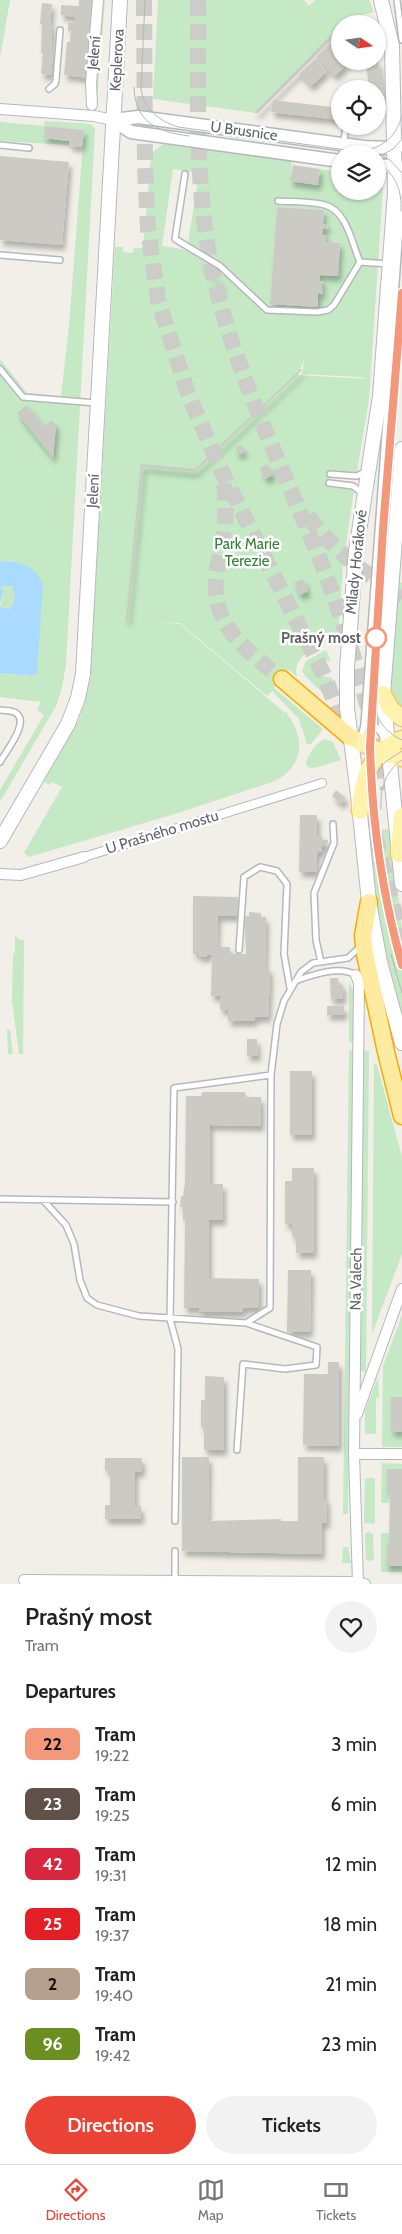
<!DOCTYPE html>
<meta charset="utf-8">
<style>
:root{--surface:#fff;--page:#f2f2f2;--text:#222;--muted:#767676;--line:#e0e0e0;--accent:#ea4335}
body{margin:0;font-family:Cabin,sans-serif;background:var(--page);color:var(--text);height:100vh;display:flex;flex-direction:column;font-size:19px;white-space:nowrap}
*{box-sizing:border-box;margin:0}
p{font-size:16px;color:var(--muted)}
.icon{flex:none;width:28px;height:28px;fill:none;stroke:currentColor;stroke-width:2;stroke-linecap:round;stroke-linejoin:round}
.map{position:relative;height:1584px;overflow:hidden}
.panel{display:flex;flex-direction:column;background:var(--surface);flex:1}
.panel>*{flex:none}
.badge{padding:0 10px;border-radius:8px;font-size:18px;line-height:32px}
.needle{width:32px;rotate:103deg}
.controls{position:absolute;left:331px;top:15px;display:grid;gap:10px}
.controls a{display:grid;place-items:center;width:55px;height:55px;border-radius:50%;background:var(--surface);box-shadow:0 1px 4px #0004;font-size:25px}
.map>.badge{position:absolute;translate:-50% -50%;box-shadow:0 0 0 2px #fff}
h2{padding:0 25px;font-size:19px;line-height:45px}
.round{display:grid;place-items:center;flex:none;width:52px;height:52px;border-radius:26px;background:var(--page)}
.head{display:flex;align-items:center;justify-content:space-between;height:85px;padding:0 25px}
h1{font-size:24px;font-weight:600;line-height:38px}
.cta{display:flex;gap:10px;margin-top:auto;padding:10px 25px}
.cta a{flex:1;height:58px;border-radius:30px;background:var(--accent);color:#fff;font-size:20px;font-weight:600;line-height:58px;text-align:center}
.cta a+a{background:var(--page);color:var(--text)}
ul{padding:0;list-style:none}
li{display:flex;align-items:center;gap:15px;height:60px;padding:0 25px}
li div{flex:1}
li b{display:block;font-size:19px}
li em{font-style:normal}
li .badge{min-width:55px;font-weight:700;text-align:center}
.tab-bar{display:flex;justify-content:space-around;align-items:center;height:70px;border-top:1px solid var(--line);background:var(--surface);font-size:14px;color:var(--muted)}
.tab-bar a{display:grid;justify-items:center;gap:2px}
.tab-bar .current{color:var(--accent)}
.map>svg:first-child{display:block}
.green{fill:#c5e8c5;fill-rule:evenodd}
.water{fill:#aadaff}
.building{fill:#cccac5;filter:url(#shadow)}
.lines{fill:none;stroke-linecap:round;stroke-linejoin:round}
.trunk-tunnel{stroke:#ccccc8;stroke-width:16;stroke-dasharray:16 8;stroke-linecap:butt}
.service-casing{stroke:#b5b8bc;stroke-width:8}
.pedestrian-casing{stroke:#b5b8bc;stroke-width:10}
.minor-casing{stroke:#b5b8bc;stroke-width:12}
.tertiary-casing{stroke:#b5b8bc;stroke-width:15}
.secondary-casing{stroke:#b6babf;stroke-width:16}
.primary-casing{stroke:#f2c960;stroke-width:19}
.trunk-casing{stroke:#f9ab00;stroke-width:19}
.service{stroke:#fff;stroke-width:5}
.pedestrian{stroke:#fff;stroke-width:8}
.minor{stroke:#fff;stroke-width:10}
.tertiary{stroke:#fff;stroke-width:12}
.secondary{stroke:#fff;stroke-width:14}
.primary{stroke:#fff2af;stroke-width:16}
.trunk{stroke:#feeaa1;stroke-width:16}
.tram{stroke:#b6b7b8;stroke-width:1}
.line-casing{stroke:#fff;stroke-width:11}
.line{stroke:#f3987b;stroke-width:8}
.stop-dot{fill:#fff;stroke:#f3987b;stroke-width:2.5}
.labels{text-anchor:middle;stroke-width:5;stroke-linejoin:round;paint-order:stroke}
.street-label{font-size:15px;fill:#5f6368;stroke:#fff}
.park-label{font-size:15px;fill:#348238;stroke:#fff}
.stop-label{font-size:15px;font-weight:bold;fill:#5f6368;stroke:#fff;text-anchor:end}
</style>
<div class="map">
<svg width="402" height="1584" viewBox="0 0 402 1584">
<defs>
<filter id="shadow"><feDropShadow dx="3" dy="5.5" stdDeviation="2.5" flood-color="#0004"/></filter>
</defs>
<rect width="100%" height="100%" fill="#f1efe8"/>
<!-- green -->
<path class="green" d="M0,0H10L0,58Z
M101,0H105L97,101L94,78Z
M158,0H304L309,6L315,0H369L374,12L351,18L345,24H340V29L256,113L153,99Z
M45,121L91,124L95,129L66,664L62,688L56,706L0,802V790L44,715L37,710L41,702L0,697V673L31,676L37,674L9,561H0V359L27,393L61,396L69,326L84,130L45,126L44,138L69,141V145L0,141V122L44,126ZM52,420L56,426L53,457L44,426Z
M163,144L292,160L291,181L318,185L320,169L340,172V191H378V183L383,188L369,399L357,472L330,470L329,487L354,490L343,565L338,637C323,644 290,654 297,677L290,670L274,688L323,729L311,744H307L299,719L272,691L267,696L180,623L157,622L180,624L284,712L280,723L285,711C305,735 306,765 275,781L178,813L29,857L24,853L62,787L52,782L50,785L43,782L79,720L90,682L115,247H123V252L133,253L134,248H143L151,158L154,151ZM173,169L199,173L187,250L162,246ZM277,207L324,210L323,224H328L327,228H323L322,235L326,242L340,243L338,276L320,275L319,281H324V284H321L323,294L318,293L317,307L270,304ZM304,359L302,374L359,377L367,379L298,375Z
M398,581L402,583V712L391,693V686Z
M9,586L15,590L14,601L10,609L0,607L4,590L0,589L1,587Z
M326,650L331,661H321C315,664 314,670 318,675L332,678L330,700L305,676L302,671L306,661Z
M325,739L333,742L341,760L314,768L308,767L306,763C308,754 317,742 325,739Z
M390,829L402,930V1018L379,925L367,831Z
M15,934L18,939L24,940L23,1054H19L12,1001L13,953H15Z
M349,982L353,990V1042H349Z
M7,1030H10L13,1054H8Z
M349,1050H353L348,1514H343Z
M363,1050L369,1052L366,1371L363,1372L359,1369Z
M374,1063L377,1065L402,1157V1254L372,1334Z
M402,1315V1397H391V1431L402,1432V1447H382L383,1366Z
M378,1377L379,1397L376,1398V1434H365V1411Z
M382,1463L402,1464V1469L387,1470V1492H390L389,1503H381Z
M365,1478H375V1522L373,1524L364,1523Z
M368,1532L373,1534L374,1559L371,1561L366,1560L365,1534Z
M381,1533H389V1543L387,1544L386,1566H402V1572H381Z
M343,1547H348L351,1563H342Z"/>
<!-- water -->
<path class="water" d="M0,561C21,562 33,564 43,584L37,674L31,676L0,673V607L10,609C15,602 17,592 11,586L1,587V589L4,590L0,603Z"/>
<!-- building -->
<path class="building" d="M79,0H96L89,78L64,75L67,42H70L71,31H68V23H75V17L61,15V5L79,6Z
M42,3L52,4L50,25H52L51,53H53L51,75L41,74L43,53H41L42,25L40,24Z
M349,17L351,19L347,24H342Z
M340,26L339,33L258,113H254Z
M338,35L340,37V61L348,63L335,76L316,57Z
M315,59L327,71L311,86L299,74Z
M366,61H378L385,102L380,105V103H378V89H369Z
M273,100L340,108V120L271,112Z
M45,126L84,130L82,146L77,147L69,145V141L44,138Z
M0,156L69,162L62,245L0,240Z
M293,165L320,169L318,185L290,181Z
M277,207L324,210L323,224H328L327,229L323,228L322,235H326V242L340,243L338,276L320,275L319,281H324V284H321L323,294L318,293V307L270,304Z
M201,262L224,287L223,288L201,264Z
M301,369L302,370L297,375L195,472L143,467L128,621H126L141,464L195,469Z
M27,405L44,426L52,420L56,426L53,458L17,413Z
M236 450a4 4 0 1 1 8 0a4 4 0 1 1-8 0Z
M267,464L273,475L265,479L260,468Z
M303,579L308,591L300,595L294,583Z
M336,790L346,798L341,804L332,796Z
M300,815H317V835L322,836V840H328L327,846H322V852H318L317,855L316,872H299Z
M193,896L238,897V916H218L217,947H230V954H246L244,916H249V912L261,913V917H266L265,968H269L270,976L268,1017H255L254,1021H228V1010H220V996H211L212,955L207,954V957H199V954H193Z
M330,978H338L339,984L343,985V999H332L331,1003Z
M327,1006H344V1015H327Z
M247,1039H257L258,1056H247Z
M290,1071H312V1135H290Z
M202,1092H245L246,1097H261V1126L210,1125V1184H223V1220H209V1278L259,1279V1308H243V1312H199V1308H184L185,1220H183V1207H180L181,1196H183L185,1183L186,1096H201Z
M292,1168H314V1253H296V1237H292V1224H285V1181H292Z
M288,1270H311L310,1332H287Z
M328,1362H339V1446L303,1445L304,1374H328Z
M205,1376L224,1377V1450H204V1428L201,1427V1400H205Z
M391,1397H402V1432L391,1431Z
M182,1457H209L208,1521L281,1519V1521H298V1457H324V1499H327V1523H322V1554L182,1551Z
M105,1458H142V1472H135V1506H141V1519H105V1505H110V1471H105Z
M387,1469H402V1566H386L387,1543H389L390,1492H387Z"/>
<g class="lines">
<!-- trunk-tunnel -->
<path class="trunk-tunnel" d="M144,0L145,166L148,229L158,300L188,394L221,470L325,677L348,739
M198,0C199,94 193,191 215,283C238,378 282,467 319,557C349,632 370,711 388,789
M224,484C228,513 224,536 218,564C206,621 242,647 282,679
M308,516C334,551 366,574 402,598
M363,789L402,942"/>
<defs>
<path id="service" d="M397,0L402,40
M49,89L55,84L56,80L60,30
M0,145L29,148
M342,154L346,126
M185,174L175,239L220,266L267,310L317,312L328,310L334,305L360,262L388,264
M278,201C293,202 311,201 325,205C347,211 352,244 360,262
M0,255L60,260
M0,369L23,397L96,403
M330,474L357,476L366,471
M329,483L353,486L363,494
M379,683L374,668L383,522L402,293
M367,707L374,724L383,736
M0,710C5,711 11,710 16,713C30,722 6,751 0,762
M361,738L364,724L402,201
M239,950L244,877L260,867L277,871L287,884L284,954L290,988
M321,962L316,940L314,893L334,843L333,824
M295,981C312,975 339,965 356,975
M0,1199L173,1202
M43,1200L66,1225L74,1244L80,1280L87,1298L97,1305L139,1316L246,1323L270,1308L271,1075L277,1024L284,1001L301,972L313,963L348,958L361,946
M237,1450L243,1364L285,1369L316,1365L317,1347L246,1323
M175,1521L178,1349L170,1319L174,1088L271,1075
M175,1551V1581"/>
<path id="pedestrian" d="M84,857L322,783"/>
<path id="minor" d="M92,105L91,83L98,0
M0,109L94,116L113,120
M0,874L21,875L84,857
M356,975L359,983L354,1454L358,1584
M357,1414L402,1289
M354,1454H402
M24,1580L357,1582L365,1584"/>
<path id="tertiary" d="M113,120L138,117L364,147L389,148L402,145
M113,120L131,132L340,161
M378,165L402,168"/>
<path id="secondary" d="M381,0L392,46L395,192L380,396L356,551L347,668V708L358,795L369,902L380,962L402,1043
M402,449L383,694L402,884
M0,841L68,724L78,698L83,674L120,0"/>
<path id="primary" d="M383,694L391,709L402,718
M350,737L380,752L402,758
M360,811C362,779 370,751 402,739
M399,854L402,816"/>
<path id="trunk" d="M282,679L350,737
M369,902L363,936L365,954L386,1052L402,1116"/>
</defs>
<!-- service casing -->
<use href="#service" class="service-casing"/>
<!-- pedestrian casing -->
<use href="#pedestrian" class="pedestrian-casing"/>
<!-- minor casing -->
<use href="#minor" class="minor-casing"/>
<!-- tertiary casing -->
<use href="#tertiary" class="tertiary-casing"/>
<!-- secondary casing -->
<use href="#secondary" class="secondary-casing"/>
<!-- primary casing -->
<use href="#primary" class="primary-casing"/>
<!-- trunk casing -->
<use href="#trunk" class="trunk-casing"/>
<!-- service -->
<use href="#service" class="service"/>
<!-- pedestrian -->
<use href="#pedestrian" class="pedestrian"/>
<!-- minor -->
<use href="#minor" class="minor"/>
<!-- tertiary -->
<use href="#tertiary" class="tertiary"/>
<!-- secondary -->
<use href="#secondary" class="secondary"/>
<!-- primary -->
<use href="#primary" class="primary"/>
<!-- trunk -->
<use href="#trunk" class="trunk"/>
<!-- tram -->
<path class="tram" d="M145,0L141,89C144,109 159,121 178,127L376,154
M134,87C135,123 158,132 189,136
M366,150C385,147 398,133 402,115
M378,154L390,160L402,173
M378,157L393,149L402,139
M378,164C396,173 402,191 401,211
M374,668C368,768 375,867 402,965
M374,707C378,722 387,733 402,740
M372,780L385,762L402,751
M381,809C380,789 385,771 402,760
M391,954L402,993"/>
</g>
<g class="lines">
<defs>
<path id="line" d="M402,293L383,529L370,747C372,821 382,894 402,965"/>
</defs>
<!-- line casing -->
<use href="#line" class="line-casing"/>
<!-- line -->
<use href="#line" class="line"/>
</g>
<!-- markers -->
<circle class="stop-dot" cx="376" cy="638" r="10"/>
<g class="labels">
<!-- street labels -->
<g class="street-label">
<text transform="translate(94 53) rotate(-85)" y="5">Jelení</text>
<text transform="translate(117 60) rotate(-87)" y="5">Keplerova</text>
<text transform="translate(244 131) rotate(8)" y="5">U Brusnice</text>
<text transform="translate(93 491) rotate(-87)" y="5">Jelení</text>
<text transform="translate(356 562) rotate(-84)" y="5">Milady Horákové</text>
<text transform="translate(162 832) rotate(-17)" y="5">U Prašného mostu</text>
<text transform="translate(356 1279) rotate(-89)" y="5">Na Valech</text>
</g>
<!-- park labels -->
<g class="park-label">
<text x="247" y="549">Park Marie<tspan x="247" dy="17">Terezie</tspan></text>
</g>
<!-- stop labels -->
<g class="stop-label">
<text x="361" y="643">Prašný most</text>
</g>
</g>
</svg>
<div class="controls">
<a><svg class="needle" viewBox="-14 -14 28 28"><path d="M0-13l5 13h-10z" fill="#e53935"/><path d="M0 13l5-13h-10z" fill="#767676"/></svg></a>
<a><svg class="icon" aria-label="locate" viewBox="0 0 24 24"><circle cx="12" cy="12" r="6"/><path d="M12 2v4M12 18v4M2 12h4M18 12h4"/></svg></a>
<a><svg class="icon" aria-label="layers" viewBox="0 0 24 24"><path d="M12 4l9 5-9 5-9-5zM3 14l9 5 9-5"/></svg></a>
</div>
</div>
<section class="panel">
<div class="head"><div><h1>Prašný most</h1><p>Tram</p></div><a class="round"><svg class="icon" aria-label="heart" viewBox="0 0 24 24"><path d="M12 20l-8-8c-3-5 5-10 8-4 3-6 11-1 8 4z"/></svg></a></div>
<h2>Departures</h2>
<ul>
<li><span class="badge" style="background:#f3987b;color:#111">22</span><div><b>Tram</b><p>19:22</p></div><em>3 min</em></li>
<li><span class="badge" style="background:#605047;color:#fff">23</span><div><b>Tram</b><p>19:25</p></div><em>6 min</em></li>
<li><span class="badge" style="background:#d7263d;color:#fff">42</span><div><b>Tram</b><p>19:31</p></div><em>12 min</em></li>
<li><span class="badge" style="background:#e31e25;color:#fff">25</span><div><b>Tram</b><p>19:37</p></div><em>18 min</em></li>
<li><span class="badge" style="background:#b5a08e;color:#111">2</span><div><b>Tram</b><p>19:40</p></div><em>21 min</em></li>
<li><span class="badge" style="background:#6b8e23;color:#fff">96</span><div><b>Tram</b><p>19:42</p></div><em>23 min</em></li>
</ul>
<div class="cta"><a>Directions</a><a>Tickets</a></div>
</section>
<nav class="tab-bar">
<a class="current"><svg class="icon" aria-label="directions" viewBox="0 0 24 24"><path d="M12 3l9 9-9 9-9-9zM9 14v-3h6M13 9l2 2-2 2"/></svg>Directions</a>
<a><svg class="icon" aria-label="map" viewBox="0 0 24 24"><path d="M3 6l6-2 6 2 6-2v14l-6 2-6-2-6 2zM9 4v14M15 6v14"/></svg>Map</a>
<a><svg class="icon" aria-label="tickets" viewBox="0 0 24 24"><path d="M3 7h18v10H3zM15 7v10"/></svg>Tickets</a>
</nav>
